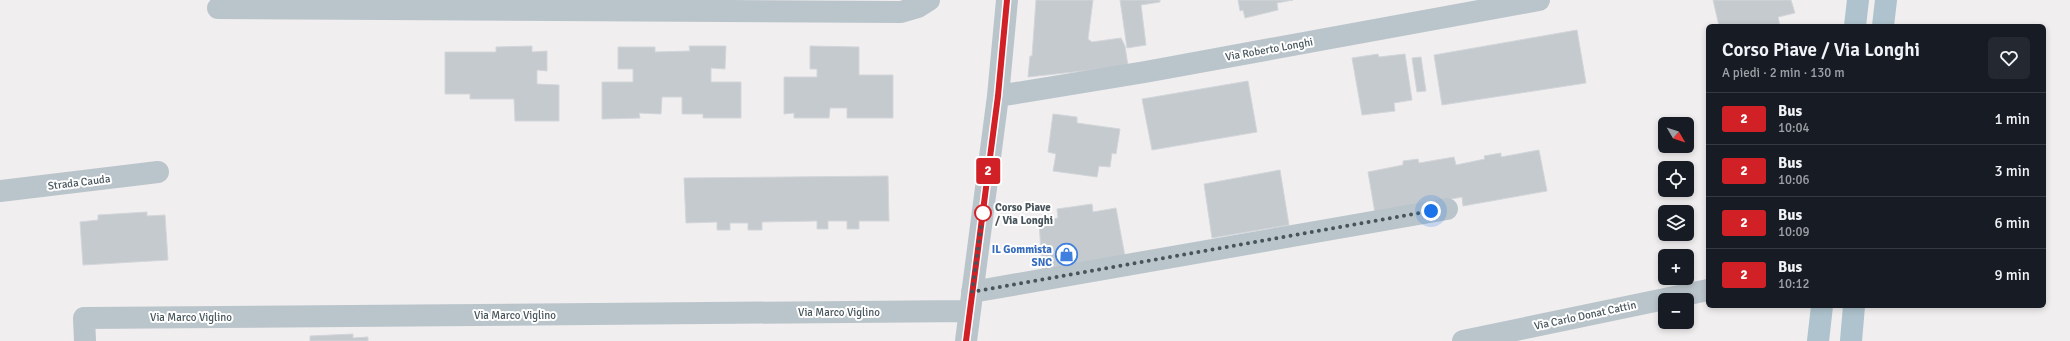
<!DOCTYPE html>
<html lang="it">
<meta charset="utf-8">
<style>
:root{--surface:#171b24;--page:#242831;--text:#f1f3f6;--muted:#9ea1a6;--line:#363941}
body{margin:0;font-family:Signika,sans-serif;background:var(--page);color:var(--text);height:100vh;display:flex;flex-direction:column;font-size:15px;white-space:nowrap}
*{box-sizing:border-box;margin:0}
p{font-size:13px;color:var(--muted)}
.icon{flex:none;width:22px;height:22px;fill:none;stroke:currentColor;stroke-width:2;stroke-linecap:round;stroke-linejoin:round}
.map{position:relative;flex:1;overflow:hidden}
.side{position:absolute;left:1706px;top:24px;width:340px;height:284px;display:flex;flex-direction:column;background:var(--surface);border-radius:6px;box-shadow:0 2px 6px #0003}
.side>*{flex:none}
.badge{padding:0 8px;border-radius:3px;font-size:14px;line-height:26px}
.needle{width:26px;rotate:129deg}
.buttons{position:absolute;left:1658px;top:117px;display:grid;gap:8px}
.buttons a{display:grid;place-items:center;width:36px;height:36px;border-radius:6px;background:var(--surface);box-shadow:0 2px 6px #0003;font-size:20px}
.you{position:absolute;width:20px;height:20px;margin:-10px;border:3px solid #fff;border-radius:50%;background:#1a73e8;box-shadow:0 0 0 6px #1a73e833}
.map>.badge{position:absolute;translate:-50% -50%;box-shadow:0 0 0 2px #fff}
.round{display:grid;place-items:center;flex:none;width:42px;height:42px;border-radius:6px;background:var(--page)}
.overview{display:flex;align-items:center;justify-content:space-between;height:68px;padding:0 16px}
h1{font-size:19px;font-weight:600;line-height:30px}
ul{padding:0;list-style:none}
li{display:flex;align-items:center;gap:12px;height:52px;padding:0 16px;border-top:1px solid var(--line)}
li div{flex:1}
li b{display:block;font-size:15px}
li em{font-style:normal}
li .badge{min-width:44px;font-weight:700;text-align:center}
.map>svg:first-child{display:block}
.building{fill:#c5cace;stroke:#d2d6da}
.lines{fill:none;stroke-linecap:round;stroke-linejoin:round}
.minor{stroke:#bac5cb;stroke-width:22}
.major{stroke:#aec3cd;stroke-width:22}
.line-casing{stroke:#fff;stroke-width:9}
.line{stroke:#d22027;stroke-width:6}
.walk{stroke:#47555b;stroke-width:4;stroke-dasharray:0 7.2}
.stop-dot{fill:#fff;stroke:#d22027;stroke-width:2}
.labels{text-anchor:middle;stroke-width:4;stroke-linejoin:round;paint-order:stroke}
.street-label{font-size:11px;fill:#47555b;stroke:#fff}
.stop-label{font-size:11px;font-weight:bold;fill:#47555b;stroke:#fff;text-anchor:start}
.shop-label{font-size:11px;font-weight:bold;fill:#366cbe;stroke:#fff;text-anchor:end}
</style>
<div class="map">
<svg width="2070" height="341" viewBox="0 0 2070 341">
<rect width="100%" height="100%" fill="#f1eeef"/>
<!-- building -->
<path class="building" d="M1036,0H1093L1088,39L1092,42L1121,38L1125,46L1128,66L1028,77L1030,56H1032Z
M1120,0H1160V2L1141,5L1146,45L1127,48Z
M1238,0H1293L1277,3L1278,10L1245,18L1243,10L1240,11Z
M1713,0H1791L1795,13L1778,17L1780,26H1719Z
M1577,30L1586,83L1442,105L1434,55Z
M532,46V52L547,51V71L537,70V84L559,85V121H515L514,99H470V94H445V52H496V47Z
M689,46H726L725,69L711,68V82H741V118H703V114H682V97H662L661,114L639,113L640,118L602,119V82H633V69H618V47H655V52L690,51Z
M810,46L859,47V75H893V118H847V108H830L829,118H794V113L784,114V77H817V69H810Z
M1378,54L1379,57L1405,54L1412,100L1394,103L1395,111L1362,115L1352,58Z
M1421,57L1426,91L1417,92L1412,58Z
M1248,81L1257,132L1152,150L1142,99Z
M1053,114L1077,117V123L1120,129L1116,154L1112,153L1110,167L1099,166L1097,177L1053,171L1056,154L1048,152Z
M1539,150L1547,191L1463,206L1462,197L1375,213L1368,172L1403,165V161L1418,159L1419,163L1454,157L1456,165L1485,159L1484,156L1501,153V157Z
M1280,170L1289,225L1212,238L1204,184Z
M888,176L889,221H859V229H847V221H828V229H817V221L762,222V230H748V223H730V230H717V222L686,223L684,178Z
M1092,204L1093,212L1116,208L1125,256L1042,269L1039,221L1058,218L1057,209Z
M147,212V216L165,215L168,260L83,265L80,222L98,220V215Z
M353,334V338L368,337V341H310V336Z"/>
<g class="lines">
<!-- minor -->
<path class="minor" d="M218,8L901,12L918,7L929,0
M998,96L1145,72L1539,0
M0,191L158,172
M972,292L1447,209
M85,341L84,318L969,311
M966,341L998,96L1007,0
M1463,341L1708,290"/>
<!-- major -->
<path class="major" d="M1855,26L1858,0
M1883,26L1886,0
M1818,341L1822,306
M1851,341L1854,306"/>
</g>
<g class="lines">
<defs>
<path id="line" d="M966,341L998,96L1007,0"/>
</defs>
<!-- line casing -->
<use href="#line" class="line-casing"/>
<!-- line -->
<use href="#line" class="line"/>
<!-- walk -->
<path class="walk" d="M983,213L972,292L1431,211"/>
</g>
<!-- icons -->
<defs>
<symbol id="shop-ring" viewBox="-11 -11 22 22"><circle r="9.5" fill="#fff" stroke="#3f7fe0" stroke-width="1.5"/><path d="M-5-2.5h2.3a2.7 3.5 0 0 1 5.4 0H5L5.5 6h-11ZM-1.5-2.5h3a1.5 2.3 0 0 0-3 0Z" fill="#3f7fe0"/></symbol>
</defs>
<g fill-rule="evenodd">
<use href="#shop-ring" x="1054" y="242" width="25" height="25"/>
</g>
<!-- markers -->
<circle class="stop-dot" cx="983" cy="213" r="8"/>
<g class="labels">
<!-- street labels -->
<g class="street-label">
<text transform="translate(1269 49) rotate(-10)" y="4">Via Roberto Longhi</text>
<text transform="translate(79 182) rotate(-7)" y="4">Strada Cauda</text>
<text x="839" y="316">Via Marco Viglino</text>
<text x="515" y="319">Via Marco Viglino</text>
<text transform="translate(1585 315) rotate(-12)" y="4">Via Carlo Donat Cattin</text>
<text x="191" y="321">Via Marco Viglino</text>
</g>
<!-- stop labels -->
<g class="stop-label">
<text x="995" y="211">Corso Piave<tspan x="995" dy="13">/ Via Longhi</tspan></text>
</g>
<!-- shop labels -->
<g class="shop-label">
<text x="1052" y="253">IL Gommista<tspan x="1052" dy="13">SNC</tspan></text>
</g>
</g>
</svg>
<div class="buttons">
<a><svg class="needle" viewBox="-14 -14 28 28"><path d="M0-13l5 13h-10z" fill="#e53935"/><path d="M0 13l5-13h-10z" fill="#9ea1a6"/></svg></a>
<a><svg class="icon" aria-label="locate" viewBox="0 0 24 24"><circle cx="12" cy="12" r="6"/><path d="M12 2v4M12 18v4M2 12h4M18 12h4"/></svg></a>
<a><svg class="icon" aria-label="layers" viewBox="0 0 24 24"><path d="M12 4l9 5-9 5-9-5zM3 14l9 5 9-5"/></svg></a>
<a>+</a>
<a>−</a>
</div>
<div class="you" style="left:1431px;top:211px"></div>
<b class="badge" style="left:988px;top:171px;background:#d22027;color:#fff">2</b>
<section class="side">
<div class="overview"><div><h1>Corso Piave / Via Longhi</h1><p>A piedi · 2 min · 130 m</p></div><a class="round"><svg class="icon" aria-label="heart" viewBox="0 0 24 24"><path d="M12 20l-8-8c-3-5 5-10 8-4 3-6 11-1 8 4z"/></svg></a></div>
<ul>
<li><span class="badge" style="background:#d22027;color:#fff">2</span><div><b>Bus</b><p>10:04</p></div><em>1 min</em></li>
<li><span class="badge" style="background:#d22027;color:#fff">2</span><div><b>Bus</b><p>10:06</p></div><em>3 min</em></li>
<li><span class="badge" style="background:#d22027;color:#fff">2</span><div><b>Bus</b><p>10:09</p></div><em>6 min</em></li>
<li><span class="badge" style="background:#d22027;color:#fff">2</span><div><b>Bus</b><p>10:12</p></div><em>9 min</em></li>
</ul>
</section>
</div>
